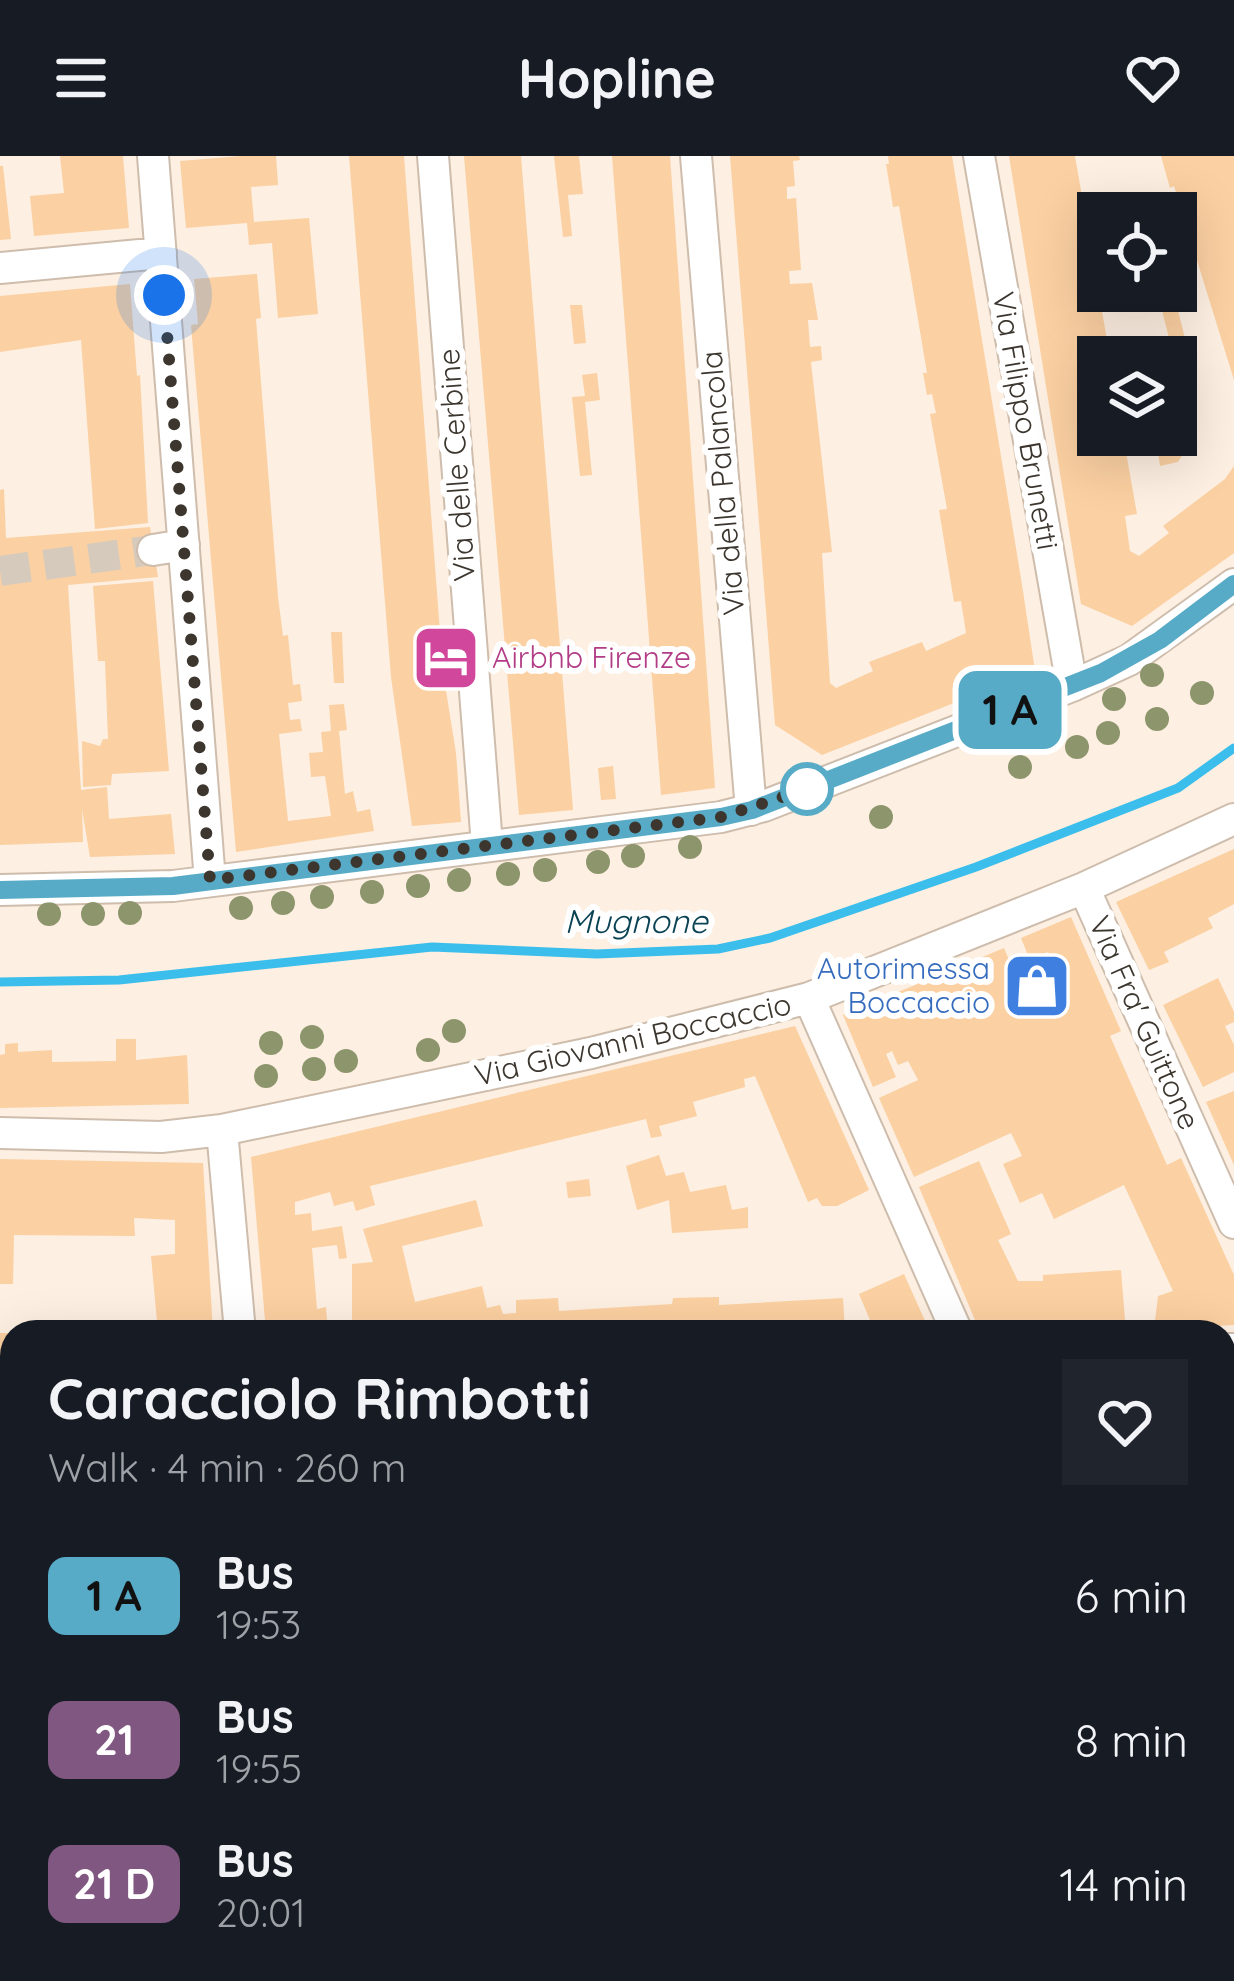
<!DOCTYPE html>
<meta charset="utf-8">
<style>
:root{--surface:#171b24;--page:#20242c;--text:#f1f3f6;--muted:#9ea1a6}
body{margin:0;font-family:Quicksand,sans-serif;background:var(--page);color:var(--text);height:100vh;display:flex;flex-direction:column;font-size:45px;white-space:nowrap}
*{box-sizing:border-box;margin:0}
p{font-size:39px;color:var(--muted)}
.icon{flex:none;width:66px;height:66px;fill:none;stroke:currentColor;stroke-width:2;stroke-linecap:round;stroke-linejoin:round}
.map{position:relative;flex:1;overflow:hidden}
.panel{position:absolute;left:0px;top:1164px;width:1236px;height:663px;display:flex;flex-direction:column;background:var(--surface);border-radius:36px 36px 0 0;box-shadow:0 12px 48px #0002}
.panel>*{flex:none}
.badge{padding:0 24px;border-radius:18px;font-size:42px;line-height:78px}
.tools{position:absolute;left:1077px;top:36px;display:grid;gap:24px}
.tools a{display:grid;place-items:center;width:120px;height:120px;border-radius:0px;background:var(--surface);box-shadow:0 12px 48px #0002;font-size:60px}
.you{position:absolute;width:60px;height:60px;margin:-30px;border:9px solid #fff;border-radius:50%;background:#1a73e8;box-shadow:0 0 0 18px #1a73e833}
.map>.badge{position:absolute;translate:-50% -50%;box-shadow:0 0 0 6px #fff}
.round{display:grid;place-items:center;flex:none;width:126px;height:126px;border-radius:0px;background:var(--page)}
.headline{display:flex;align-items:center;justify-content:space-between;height:204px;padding:0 48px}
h1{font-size:57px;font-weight:800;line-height:90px}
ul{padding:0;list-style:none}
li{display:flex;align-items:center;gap:36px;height:144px;padding:0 48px}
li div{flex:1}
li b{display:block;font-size:45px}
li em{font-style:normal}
li .badge{min-width:132px;font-weight:700;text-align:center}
header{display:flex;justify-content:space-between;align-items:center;height:156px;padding:0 48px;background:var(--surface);font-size:54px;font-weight:800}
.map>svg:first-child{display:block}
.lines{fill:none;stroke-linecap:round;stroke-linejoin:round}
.stream{stroke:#3bbeec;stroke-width:9}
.building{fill:#fbd0a2}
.minor-tunnel{stroke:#d6cabd;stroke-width:30;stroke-dasharray:30 15;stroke-linecap:butt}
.minor-casing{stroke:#cebdac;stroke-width:34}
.minor{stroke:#fff;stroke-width:30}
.tree{fill:#8d956c}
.line-casing{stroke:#fff;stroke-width:27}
.line{stroke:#57abc7;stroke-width:18}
.walk{stroke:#3c362f;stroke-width:12;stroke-dasharray:0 21.6}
.stop-dot{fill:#fff;stroke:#57abc7;stroke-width:6}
.labels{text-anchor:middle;stroke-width:12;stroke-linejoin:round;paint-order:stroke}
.street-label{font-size:30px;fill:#3c362f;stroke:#fff}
.hotel-label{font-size:30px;fill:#b23c85;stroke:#fff;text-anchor:start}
.shop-label{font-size:30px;fill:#366cbe;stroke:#fff;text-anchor:end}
.water-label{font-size:33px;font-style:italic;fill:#0b4355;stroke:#fff}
</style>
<header><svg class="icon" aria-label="menu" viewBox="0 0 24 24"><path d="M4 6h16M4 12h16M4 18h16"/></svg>Hopline<svg class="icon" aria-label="heart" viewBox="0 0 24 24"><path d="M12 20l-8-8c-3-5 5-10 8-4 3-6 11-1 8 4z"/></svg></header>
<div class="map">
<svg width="1234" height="1825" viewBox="0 0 1234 1825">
<rect width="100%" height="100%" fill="#fdefe1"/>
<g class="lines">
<!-- stream -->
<path class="stream" d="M0,826L119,824L432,791L597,798L718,793L770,782L976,711L1178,632L1234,592"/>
</g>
<!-- building -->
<path class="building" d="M60,0H123L129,72L34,80L30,40L64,37Z
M241,0H276L278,29L251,31L254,66L309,62L318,158L278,162L272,87L249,89L247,67L186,72L180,5Z
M349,0H404L443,516L456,597L461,666L412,670L391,521Z
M464,0H521L573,654L519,659Z
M554,0H579L583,38L568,39L572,80L563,81Z
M612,0H670L715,632L661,639Z
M730,0H799L800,4L793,5L795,30L787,31V43L796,42L801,114L789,115L790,128L812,127L818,164H808L810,191L821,190L822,204L811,206L832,396L822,397L830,527L836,532L873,515L869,506L922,486L926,495L966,477L961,445L954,446L939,354L947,353L930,258L936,257L932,238L927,239L923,217H927L899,50L893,51L886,8H889L888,0H952L1023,435L1035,515L822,599L775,569Z
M1009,0H1075L1110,201H1098V279H1123L1137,358L1125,360L1130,395L1139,400L1169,377L1163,370L1225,323L1234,310V397L1132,470L1081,448Z
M1161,0H1234V224L1174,30L1170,32Z
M0,10H3L11,83L0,84Z
M257,118L261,162L256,163L278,441L283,480L288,479L293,529L300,528L302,545L288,547L290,564L300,563L302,575L279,578L288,665L331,660L325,620L311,621L309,597L323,596L321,576L331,575L329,549L344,548L347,574L339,575L345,638L353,635L357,656L370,653L374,675L236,696L191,169L198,168L194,123Z
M130,128L137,220L140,219L148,367L95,373L81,184L0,196V140Z
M1157,135H1173L1197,229L1182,233Z
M570,149H582L586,187L574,188Z
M597,217L600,244L585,246L592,319L580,320L572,241L585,240L582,219Z
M1178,229L1191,285L1178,306L1160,310L1155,279H1176Z
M4,333L6,382L150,371L158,421L68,429L81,634L107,631L109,663L171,658L175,698L90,701L82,653L83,686L0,689V334Z
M153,425L169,615L112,618L111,629L83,631L82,585L100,590L103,583H108L105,505H98L93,430Z
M331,476H342L344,527H334Z
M613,610L616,643L601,644L598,612Z
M1234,693V748L1208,762L1213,772L1164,796L1169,806L1149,814L1116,746Z
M1071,761L1121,875L1110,880L1167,1009L1181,1002L1234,1119V1169L1154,1173L1158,1140L1173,1135L1124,1029L1054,1063L1042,1037L1020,1047L1003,1008L1022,1000L1011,977L914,1021L879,942L918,924L908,905L898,909L892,895L886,898L896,921L873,931L843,859L1004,792L1026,845L1063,831L1048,796L1030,804L1021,782Z
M1218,822L1234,856V866L1225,870L1234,889V916L1203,931L1163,849Z
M795,870L869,1034L837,1050H822L817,1042L808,1046L755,920L744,923L745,931L693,946L697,960L659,970L662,980L651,982L646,963L370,1030L375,1049L356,1055L353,1045L334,1050L330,1036L295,1046V1059L311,1057L312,1075L342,1070L347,1102L339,1103L337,1089L312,1092L317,1153L326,1151L328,1176H266L251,1001Z
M116,883H136V904L187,899L189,948L0,952V899L5,898V888L18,887V896L52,894V906L116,905Z
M1234,935V1009L1206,946Z
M659,999L666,1020L684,1016L690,1036L726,1029L732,1054L748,1051V1072L672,1077L669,1044L637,1054L626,1010Z
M0,1003L203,1007L213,1176H158L151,1100L175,1098V1064L134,1062L135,1080L14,1079L13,1128H0Z
M979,1005L1011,1078L998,1084L1018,1125H1043V1119L1121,1114L1126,1176H980L919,1031Z
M589,1023L591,1040L568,1042L566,1026Z
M476,1044L483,1070L402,1090L415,1146L482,1130L487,1152L500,1149L503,1158L516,1157V1144L558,1142L559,1155L672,1148L673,1142L719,1141V1149L843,1142L845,1176H352V1108L373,1106L363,1073Z
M904,1118L930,1176H875L859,1138Z
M128,1164L129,1176H44L43,1169Z
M0,1177H12V1234L0,1235Z
M12,1283V1318L0,1319V1284Z
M1234,1387V1447L1224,1449V1389Z
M0,1450L8,1451L6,1479L12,1478V1532H0Z
M1234,1500V1563L1224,1565V1502Z
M12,1561V1643L0,1644V1562Z
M12,1784V1815L157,1816L126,1825H0V1787Z
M320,1815H376L377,1825H321Z
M415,1815H512L514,1825H416Z
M596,1815H670L672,1823L688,1818L690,1825H598Z"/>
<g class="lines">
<!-- minor-tunnel -->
<path class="minor-tunnel" d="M0,415L153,394"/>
<defs>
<path id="minor" d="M153,0L210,725
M433,0L487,689
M696,0L751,654
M979,0L1072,530
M0,112L161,97
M153,394L184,389
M1084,732L1234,1067
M0,734L173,730L721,661L764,650L1072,530L1129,504L1234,428
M809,842L957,1176
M222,974L240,1176
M0,977L161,981L222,974L591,897L809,842L1084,732L1234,663
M1224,1193H1234
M0,1258L12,1257
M1224,1479L1234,1477
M0,1765L12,1762
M297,1815L298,1825"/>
</defs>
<!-- minor casing -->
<use href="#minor" class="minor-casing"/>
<!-- minor -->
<use href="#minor" class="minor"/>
</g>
<!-- trees -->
<g class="tree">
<circle cx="1152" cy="519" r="12"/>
<circle cx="1202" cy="537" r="12"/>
<circle cx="1114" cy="543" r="12"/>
<circle cx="1157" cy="563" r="12"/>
<circle cx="1045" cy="569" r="12"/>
<circle cx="1108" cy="577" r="12"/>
<circle cx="1009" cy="582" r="12"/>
<circle cx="1077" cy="591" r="12"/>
<circle cx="1020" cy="611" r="12"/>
<circle cx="881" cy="661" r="12"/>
<circle cx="690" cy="691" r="12"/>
<circle cx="633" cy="700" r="12"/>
<circle cx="598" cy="706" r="12"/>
<circle cx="545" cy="714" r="12"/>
<circle cx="508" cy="718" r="12"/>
<circle cx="459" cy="724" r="12"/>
<circle cx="418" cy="730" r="12"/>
<circle cx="372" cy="736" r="12"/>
<circle cx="322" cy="741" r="12"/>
<circle cx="283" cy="747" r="12"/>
<circle cx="241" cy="752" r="12"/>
<circle cx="130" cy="757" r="12"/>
<circle cx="49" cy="758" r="12"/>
<circle cx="93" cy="758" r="12"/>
<circle cx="454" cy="875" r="12"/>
<circle cx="312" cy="881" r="12"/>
<circle cx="271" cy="887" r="12"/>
<circle cx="428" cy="894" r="12"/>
<circle cx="346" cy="905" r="12"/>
<circle cx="314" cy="913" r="12"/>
<circle cx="266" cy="920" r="12"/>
</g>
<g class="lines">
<defs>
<path id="line" d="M0,734L173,730L721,661L752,654L1101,517L1160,484L1234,428"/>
</defs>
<!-- line casing -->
<use href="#line" class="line-casing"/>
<!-- line -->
<use href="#line" class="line"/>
<!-- walk -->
<path class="walk" d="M164,139L210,724L721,661L807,633"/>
</g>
<!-- icons -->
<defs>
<symbol id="hotel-square" viewBox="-11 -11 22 22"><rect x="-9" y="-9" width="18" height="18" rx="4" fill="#d1479c" stroke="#fff"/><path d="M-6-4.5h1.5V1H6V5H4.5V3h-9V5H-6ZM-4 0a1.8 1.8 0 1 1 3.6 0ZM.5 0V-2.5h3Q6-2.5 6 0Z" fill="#fff"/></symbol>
<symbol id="shop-square" viewBox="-11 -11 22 22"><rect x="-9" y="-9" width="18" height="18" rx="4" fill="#3f7fe0" stroke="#fff"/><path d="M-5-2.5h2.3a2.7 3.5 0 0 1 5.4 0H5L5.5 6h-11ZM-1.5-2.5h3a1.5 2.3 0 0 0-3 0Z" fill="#fff"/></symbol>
</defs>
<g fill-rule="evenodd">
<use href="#hotel-square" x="408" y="464" width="76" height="76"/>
<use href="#shop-square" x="999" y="792" width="76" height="76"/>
</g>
<!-- markers -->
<circle class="stop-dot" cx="807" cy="633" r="24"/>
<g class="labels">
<!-- street labels -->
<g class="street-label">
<text transform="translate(1025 265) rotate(80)" y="10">Via Filippo Brunetti</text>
<text transform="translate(457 309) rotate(-94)" y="10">Via delle Cerbine</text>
<text transform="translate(723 327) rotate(-95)" y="10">Via della Palancola</text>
<text transform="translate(1144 867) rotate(66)" y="10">Via Fra' Guittone</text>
<text transform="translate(633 884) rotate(-13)" y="10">Via Giovanni Boccaccio</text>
</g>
<!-- hotel labels -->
<g class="hotel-label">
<text x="492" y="512">Airbnb Firenze</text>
</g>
<!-- shop labels -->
<g class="shop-label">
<text x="990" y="823">Autorimessa<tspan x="990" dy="34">Boccaccio</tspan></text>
</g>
<!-- water labels -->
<g class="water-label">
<text x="636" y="777">Mugnone</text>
</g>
</g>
</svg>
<div class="tools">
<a><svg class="icon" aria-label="locate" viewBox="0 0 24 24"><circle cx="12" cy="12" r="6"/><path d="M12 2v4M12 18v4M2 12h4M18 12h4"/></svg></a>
<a><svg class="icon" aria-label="layers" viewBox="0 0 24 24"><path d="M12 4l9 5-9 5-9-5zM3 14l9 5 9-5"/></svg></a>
</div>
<div class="you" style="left:164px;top:139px"></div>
<b class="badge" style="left:1010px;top:554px;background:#57abc7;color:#111">1 A</b>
<section class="panel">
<div class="headline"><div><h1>Caracciolo Rimbotti</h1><p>Walk · 4 min · 260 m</p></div><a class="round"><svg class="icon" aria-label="heart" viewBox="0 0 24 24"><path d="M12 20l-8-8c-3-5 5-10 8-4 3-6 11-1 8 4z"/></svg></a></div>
<ul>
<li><span class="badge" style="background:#57abc7;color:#111">1 A</span><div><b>Bus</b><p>19:53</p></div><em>6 min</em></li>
<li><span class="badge" style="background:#805781;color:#fff">21</span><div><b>Bus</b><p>19:55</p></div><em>8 min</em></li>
<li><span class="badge" style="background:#805781;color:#fff">21 D</span><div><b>Bus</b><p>20:01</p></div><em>14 min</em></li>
</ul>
</section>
</div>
